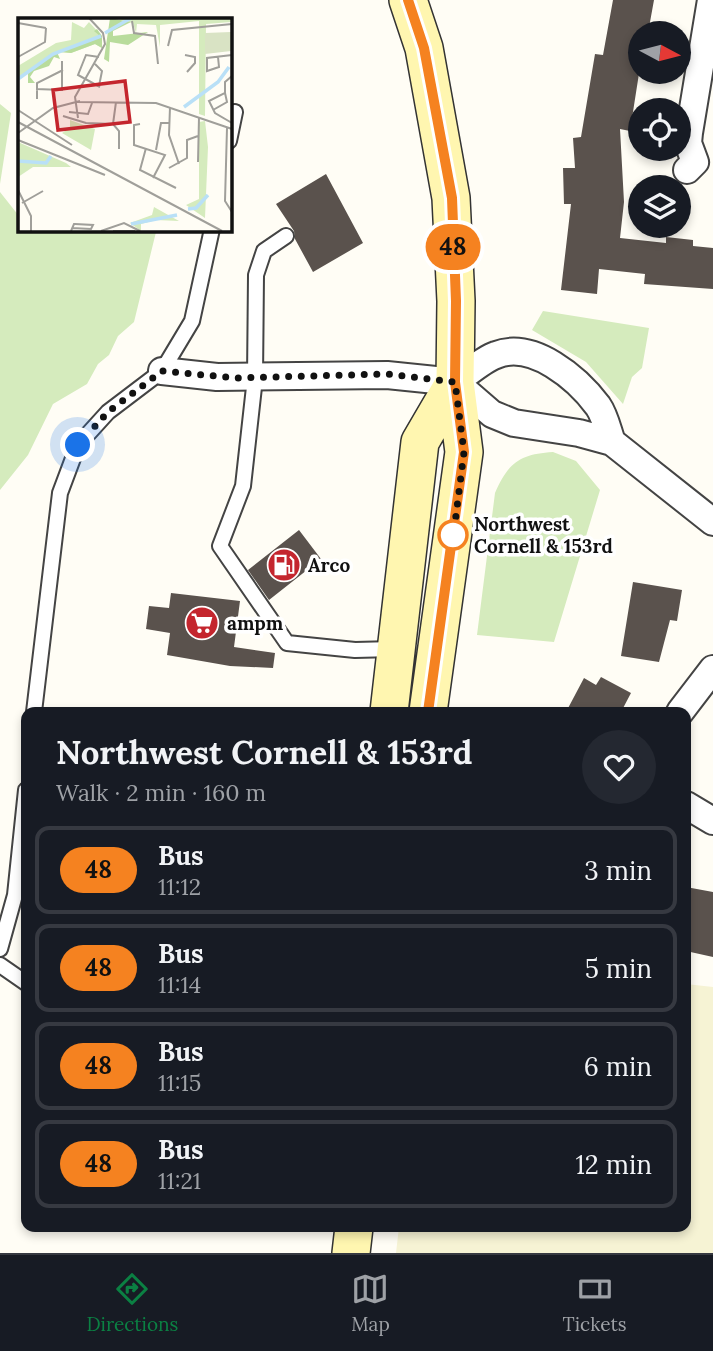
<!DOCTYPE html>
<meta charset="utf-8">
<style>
:root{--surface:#171b24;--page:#242831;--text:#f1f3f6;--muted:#9ea1a6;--line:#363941;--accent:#0b8043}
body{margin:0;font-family:Lora,serif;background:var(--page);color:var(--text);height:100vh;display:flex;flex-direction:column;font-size:26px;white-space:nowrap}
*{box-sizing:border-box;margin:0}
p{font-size:23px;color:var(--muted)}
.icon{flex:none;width:38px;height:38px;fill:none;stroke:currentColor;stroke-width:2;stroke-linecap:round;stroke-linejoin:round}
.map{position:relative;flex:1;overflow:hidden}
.sheet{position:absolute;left:21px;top:707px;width:670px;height:525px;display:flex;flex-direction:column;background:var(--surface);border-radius:14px;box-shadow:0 4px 10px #0003}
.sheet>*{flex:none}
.badge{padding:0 14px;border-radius:23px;font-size:24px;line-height:46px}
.needle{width:46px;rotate:97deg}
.tools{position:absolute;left:628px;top:21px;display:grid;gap:14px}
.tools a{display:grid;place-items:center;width:63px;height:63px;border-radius:50%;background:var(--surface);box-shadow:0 4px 10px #0003;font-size:35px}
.you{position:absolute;width:35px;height:35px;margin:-18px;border:5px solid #fff;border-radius:50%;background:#1a73e8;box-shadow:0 0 0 10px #1a73e833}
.map>.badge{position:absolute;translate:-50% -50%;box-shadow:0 0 0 4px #fff}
.round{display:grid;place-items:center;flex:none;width:74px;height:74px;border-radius:37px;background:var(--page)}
.head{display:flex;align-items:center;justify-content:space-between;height:119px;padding:0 35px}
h1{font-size:33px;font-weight:700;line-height:52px}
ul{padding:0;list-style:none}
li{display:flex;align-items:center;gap:21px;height:88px;margin:0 14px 10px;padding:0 21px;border:4px solid var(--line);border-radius:14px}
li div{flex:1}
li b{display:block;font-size:26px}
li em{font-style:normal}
li .badge{min-width:77px;font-weight:700;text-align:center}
.menu{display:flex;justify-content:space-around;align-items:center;height:98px;border-top:2px solid var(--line);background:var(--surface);font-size:19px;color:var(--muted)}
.menu a{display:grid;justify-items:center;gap:4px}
.menu .active{color:var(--accent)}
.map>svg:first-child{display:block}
.farmland{fill:#f6f3d4}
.green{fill:#d5ebbd}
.building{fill:#5a524d}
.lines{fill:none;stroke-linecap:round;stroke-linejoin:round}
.lane-casing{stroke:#444;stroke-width:18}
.street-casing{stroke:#444;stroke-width:30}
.secondary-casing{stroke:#333;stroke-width:40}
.lane{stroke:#fff;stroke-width:14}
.street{stroke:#fff;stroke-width:26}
.secondary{stroke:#fff6b0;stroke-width:37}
.line-casing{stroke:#fff;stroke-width:16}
.line{stroke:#f58220;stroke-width:10}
.walk{stroke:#111;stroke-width:7;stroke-dasharray:0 12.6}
.stop-dot{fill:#fff;stroke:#f58220;stroke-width:3.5}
.labels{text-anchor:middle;stroke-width:7;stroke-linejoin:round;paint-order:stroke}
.stop-label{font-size:19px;font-weight:bold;fill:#111;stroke:#fff;text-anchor:start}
.poi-label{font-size:19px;font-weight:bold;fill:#111;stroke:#fff;text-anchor:start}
.inset-river{fill:none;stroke:#b9e0f7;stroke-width:3.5}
.inset-road{fill:none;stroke:#a09f9a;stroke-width:2}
.view{fill:#c4262e;fill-opacity:0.15;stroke:#c4262e;stroke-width:3.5}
.inset-edge{fill:none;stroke:#111;stroke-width:3.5}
</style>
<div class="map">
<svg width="713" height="1253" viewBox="0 0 713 1253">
<rect width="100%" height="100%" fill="#fffdf5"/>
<!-- farmland -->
<path class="farmland" d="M686,984L713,987V1253H396L399,1227H686Z"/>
<!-- green -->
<path class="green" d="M0,104L11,113L0,184Z
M0,192L19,216V229H130L156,232L134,322L118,336L109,355L98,364L87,384L53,404L28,455L0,490Z
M543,311L649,328L642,368L632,377L623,404L586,362L532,330Z
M553,452L576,461L600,490L554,642L477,635L495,493C508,463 520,454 553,452Z"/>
<!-- building -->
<path class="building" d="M613,0H654L648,33H640V67L630,131L620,129L624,202L620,238L666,243V237L693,240V246L713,248V289L644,284L645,274L599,269L597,294L561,290L571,204H564L563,168H575L573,138L581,137L595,54L603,55Z
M326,174L363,243L313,272L295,239L294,231L276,204Z
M299,530L321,559L269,600L248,570Z
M633,582L682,590L677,621L670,620L659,662L621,656Z
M171,593L240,601L234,647L275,653L273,668L230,666L167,655L170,633L146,629L149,606L169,608Z
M601,677L631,693L621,712H566L584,678L596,685Z
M686,887L713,892V957L686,951Z"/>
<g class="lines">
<defs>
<path id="lane" d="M229,141L235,112
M286,236L264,251L256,275L255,378L243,486L220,546L287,643L355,650L394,649
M34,712L60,493L78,445L108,412L162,371L192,321L212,229
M0,949L15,895L26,790
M0,965L26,983"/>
<path id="street" d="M687,170L695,162L688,143L689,133L711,0
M162,371L217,377L387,375L455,382L492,414L514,423L579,433L612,442L713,522
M455,382C467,374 482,360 496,355C533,340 578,379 598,406C605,416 608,431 612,442
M680,712L713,669
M686,805L713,821"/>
<path id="secondary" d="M408,0L424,48L451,198L456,301L455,382L464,452L428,712
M389,712L420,442L455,382
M351,1253L354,1227"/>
</defs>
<!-- lane casing -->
<use href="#lane" class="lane-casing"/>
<!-- street casing -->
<use href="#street" class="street-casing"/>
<!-- secondary casing -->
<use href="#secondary" class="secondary-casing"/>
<!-- lane -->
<use href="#lane" class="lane"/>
<!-- street -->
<use href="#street" class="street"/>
<!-- secondary -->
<use href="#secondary" class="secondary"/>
</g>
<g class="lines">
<defs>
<path id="line" d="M408,0L424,48L452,198L456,301L455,382L464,452L428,712"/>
</defs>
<!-- line casing -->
<use href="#line" class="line-casing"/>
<!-- line -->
<use href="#line" class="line"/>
<!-- walk -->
<path class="walk" d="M78,445L108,412L162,371L236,378L387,374L455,382L464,452L452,547L453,535"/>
</g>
<!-- icons -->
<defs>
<symbol id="fuel-disc" viewBox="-11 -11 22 22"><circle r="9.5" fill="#c4262e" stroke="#fff"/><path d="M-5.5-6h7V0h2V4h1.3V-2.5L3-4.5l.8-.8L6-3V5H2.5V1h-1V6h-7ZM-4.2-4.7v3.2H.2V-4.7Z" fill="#fff"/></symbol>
<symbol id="supermarket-disc" viewBox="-11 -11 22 22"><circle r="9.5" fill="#c4262e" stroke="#fff"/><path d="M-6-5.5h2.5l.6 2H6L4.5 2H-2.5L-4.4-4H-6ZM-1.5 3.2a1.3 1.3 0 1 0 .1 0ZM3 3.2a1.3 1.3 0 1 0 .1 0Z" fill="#fff"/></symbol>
</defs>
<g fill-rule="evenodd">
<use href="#fuel-disc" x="265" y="546" width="38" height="38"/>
<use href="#supermarket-disc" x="183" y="604" width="38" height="38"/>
</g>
<!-- markers -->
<circle class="stop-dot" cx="453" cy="535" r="14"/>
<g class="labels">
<!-- stop labels -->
<g class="stop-label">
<text x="474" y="531">Northwest<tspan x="474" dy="22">Cornell &amp; 153rd</tspan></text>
</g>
<!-- poi labels -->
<g class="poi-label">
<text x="308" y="572">Arco</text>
<text x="227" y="630">ampm</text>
</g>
</g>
<!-- overview -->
<g transform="translate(18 18)">
<rect width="214" height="214" fill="#fffdf5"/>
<path d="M97,0H213V4L188,6L187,98L181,96V3L142,7V29L138,7L119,6L118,15L115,5ZM54,4L66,10L71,4L83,17L84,30L77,26L53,35L43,33L0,60V48L38,25L53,22ZM52,102L77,111L73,132L44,115L52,110ZM187,103L190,129L187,200L168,187L181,181V104ZM0,124L48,145L53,149H15L0,159ZM136,189L161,203L138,202L123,206V213L112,205L134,197Z" fill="#d5ebbd"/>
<path d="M92,0L113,4L95,13V18L130,14L110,27L92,24L91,44L86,41ZM79,11L84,18V30L77,26L53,35L39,34L42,41L36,39L31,48L16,53L12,59L17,65H10V55L30,39L43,33L76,22L82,18L76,13Z" fill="#b9dc9c"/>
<path d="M213,14V33L187,36V15Z" fill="#d9e3c4"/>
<path class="inset-river" d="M87,15L113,0M0,61L35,36L83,18M166,89L200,64L211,49M0,143L28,145L33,138M170,191L178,190L190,177M113,206L159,197"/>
<path class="inset-road" d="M114,3L116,15L137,18L140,46M0,5L28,10M150,28L154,12L214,6M167,37L177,39V45L169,54M0,39L27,24L28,10M81,39L68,37L60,57L82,69M200,39L201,49L189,53V40L214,37M44,43V71M77,46L84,53L81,68M214,58L207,64V75L191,83L197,95L214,105M18,71L45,72M19,81V65L45,52M59,84L138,85L214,111M152,89L151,117L161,146M0,92L54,127M195,92L209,84L207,75M51,94L70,96L74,85M45,98L68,105L95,106L101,113V131M60,100L57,79L87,26L85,15L71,0M0,104L204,213M95,106L98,84M122,106L116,107V127L147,137L135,160M209,110L207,183L214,194M0,115L35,90L62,83M0,122L87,157M128,130L122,152L158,170M138,132L143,105H151M180,144L181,99M151,150L169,140V122L180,118M0,172L13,198V213M4,185L25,173M53,213L56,206H57L75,207L73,211L54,210M83,213L106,205L122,213M95,213H117"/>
<path class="view" d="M107,63L112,104L40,112L35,72Z"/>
<rect width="214" height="214" class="inset-edge"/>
</g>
</svg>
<div class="tools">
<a><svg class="needle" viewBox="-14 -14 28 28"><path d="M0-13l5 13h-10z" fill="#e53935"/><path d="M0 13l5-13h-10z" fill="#9ea1a6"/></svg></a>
<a><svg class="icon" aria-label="locate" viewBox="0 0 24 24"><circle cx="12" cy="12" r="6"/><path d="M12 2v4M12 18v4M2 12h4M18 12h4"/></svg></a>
<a><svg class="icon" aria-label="layers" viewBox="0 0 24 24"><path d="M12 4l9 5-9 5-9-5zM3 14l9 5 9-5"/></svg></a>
</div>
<div class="you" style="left:78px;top:445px"></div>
<b class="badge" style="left:453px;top:247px;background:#f58220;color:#111">48</b>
<section class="sheet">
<div class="head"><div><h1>Northwest Cornell &amp; 153rd</h1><p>Walk · 2 min · 160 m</p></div><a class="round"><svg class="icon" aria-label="heart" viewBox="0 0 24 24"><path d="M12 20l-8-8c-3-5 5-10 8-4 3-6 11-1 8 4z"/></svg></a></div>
<ul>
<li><span class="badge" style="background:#f58220;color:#111">48</span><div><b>Bus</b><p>11:12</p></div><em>3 min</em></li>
<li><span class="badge" style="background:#f58220;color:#111">48</span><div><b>Bus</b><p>11:14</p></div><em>5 min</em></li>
<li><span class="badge" style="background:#f58220;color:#111">48</span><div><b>Bus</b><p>11:15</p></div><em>6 min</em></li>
<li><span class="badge" style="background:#f58220;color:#111">48</span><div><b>Bus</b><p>11:21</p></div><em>12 min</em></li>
</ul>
</section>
</div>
<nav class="menu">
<a class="active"><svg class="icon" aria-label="directions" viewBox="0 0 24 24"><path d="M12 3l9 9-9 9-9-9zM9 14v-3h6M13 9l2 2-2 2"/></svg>Directions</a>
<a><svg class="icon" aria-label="map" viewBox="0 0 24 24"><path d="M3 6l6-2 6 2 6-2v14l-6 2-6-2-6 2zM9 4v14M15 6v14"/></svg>Map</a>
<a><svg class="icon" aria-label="tickets" viewBox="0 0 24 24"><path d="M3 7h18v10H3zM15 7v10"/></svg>Tickets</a>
</nav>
